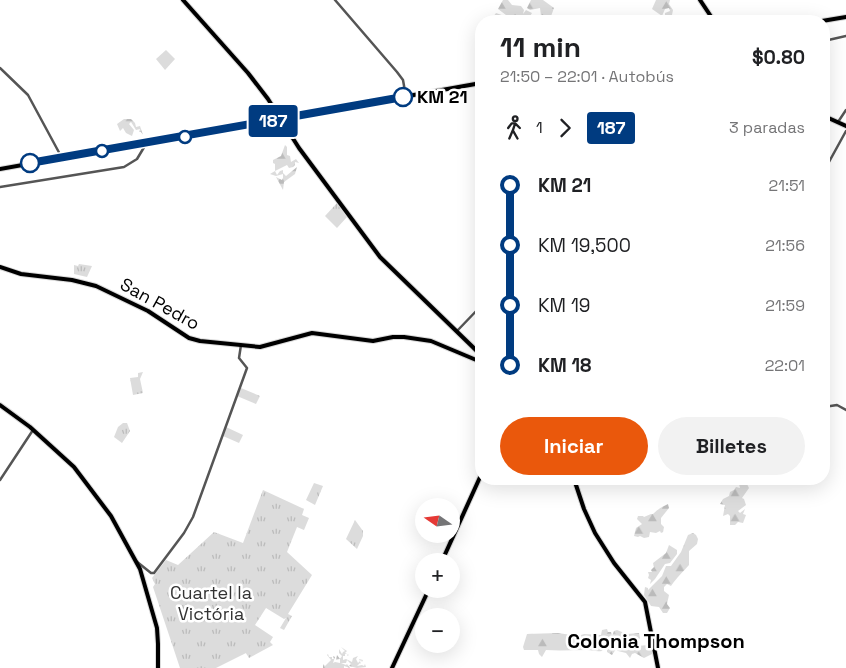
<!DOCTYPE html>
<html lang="es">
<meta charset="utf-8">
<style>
:root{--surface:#fff;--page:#f2f2f2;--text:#202124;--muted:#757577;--accent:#ea580c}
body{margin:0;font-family:"Space Grotesk",sans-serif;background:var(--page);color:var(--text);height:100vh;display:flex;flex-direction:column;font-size:19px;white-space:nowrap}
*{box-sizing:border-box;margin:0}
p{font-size:16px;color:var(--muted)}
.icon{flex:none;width:28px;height:28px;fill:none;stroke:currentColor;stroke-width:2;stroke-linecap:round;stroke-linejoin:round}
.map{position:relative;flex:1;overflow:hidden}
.sheet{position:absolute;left:475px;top:15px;width:355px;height:470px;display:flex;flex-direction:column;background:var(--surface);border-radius:20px;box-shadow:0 5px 20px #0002}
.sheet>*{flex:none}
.badge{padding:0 10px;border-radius:4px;font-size:18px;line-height:32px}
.needle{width:32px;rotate:284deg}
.tools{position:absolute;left:415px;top:498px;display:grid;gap:10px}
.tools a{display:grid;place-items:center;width:45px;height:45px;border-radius:50%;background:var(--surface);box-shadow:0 5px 20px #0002;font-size:25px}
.map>.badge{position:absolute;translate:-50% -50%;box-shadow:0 0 0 2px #fff}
.legs{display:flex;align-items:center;gap:8px;height:55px;padding:0 25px;font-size:16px}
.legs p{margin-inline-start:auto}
.overview{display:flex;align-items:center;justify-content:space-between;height:85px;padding:0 25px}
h1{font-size:28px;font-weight:700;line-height:38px}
.primary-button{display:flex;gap:10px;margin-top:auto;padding:10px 25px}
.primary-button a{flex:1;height:58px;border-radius:30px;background:var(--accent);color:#fff;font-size:20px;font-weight:700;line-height:58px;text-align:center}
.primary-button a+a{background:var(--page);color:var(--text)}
ul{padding:0 25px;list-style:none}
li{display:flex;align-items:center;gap:18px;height:60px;font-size:19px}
li i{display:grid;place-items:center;width:8px;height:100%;margin:0 6px;background:currentColor}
li i::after{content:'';width:12px;height:12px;margin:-6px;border:4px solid;border-radius:50%;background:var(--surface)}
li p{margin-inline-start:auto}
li:first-child i{background:linear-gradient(#0000 50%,currentColor 0)}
li:last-child i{background:linear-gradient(currentColor 50%,#0000 0)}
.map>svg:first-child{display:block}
.grass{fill:#dcdcdc}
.forest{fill:url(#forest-firs)}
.park{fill:url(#park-tufts)}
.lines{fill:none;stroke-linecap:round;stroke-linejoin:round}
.major-casing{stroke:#dbdbdb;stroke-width:6}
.minor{stroke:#555;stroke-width:2.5}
.major{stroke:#000;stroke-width:4}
.line-1-casing{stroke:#fff;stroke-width:11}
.line-1{stroke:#003b80;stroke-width:8}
.stop-1-dot{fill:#fff;stroke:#003b80;stroke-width:2.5}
.labels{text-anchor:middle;stroke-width:5;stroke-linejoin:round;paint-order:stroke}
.stop-label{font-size:18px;font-weight:bold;fill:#000;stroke:#fff;text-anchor:start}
.street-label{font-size:18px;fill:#000;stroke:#fff}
.park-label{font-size:18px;fill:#333;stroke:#fff}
.quarter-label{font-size:20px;font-weight:bold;fill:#000;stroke:#fff}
</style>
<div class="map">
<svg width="846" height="668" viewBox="0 0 846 668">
<defs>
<pattern id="forest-firs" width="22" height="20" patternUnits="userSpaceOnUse" patternTransform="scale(1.25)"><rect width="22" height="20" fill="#dcdcdc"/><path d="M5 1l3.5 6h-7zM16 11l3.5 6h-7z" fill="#bbb"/></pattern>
<pattern id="park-tufts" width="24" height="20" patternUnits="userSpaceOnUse" patternTransform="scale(1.25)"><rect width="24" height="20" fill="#dcdcdc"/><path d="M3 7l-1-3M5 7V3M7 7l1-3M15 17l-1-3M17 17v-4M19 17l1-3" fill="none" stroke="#bbb"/></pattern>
</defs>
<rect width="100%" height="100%" fill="#fff"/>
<!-- grass -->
<path class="grass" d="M166,50L175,59L165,70L156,59Z"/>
<!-- forest -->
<path class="forest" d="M503,0H508L512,5L521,6L524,10L523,14L526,10L532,13L529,18L530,21H520L522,15L518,21H490L496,13L510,18L498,9Z
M531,0H543L554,8L550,19H547L548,21H538L541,16L540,8L530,10L527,8Z
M656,0H670L669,4L673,10L672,15L667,16L665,15V13L670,11L669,8L665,9L662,16L652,9Z
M124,119H131L135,123L136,127L140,126L143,135L141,132H139L140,129L136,130L131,122L129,124L134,130L132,136L126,133L123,128L120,131L117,124Z
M285,145L287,147V155L290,156L291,162L296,159L299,163L295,162V165L293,167L289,168L287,165L275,171L277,175L280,171L283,170V173L286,176L297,167L295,174L284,182L283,190L276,177L282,180L283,178V174L276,176L270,174L275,171V164L273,163V160L281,156Z
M742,482L747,484L749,488L742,498L744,499L746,505L738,511L740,513L745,509L743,514L746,515L743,523L738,522L735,525H730V516L728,514L723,516L725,505L720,504L723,499L729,496L730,492L734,490L736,487L740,488L739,484Z
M668,504L669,508L661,518V524L664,527L663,532L661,533L660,531L656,533L650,532L649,537L644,538L640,536L638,537L634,536L636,528L642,524L637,519L638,516H643L644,517L651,514H653C658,509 662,507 668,504Z
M693,533L696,535L698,539L697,544L689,551V565C683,572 677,577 671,586L667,584L664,587V591L669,595L667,604L670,608L667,613H663L659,607L651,606L644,595L645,587L648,588V590L662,576L666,566H671L681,552L688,535Z
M669,545L677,550V554L670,563L665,564L655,579L650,584L651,580L648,578L649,575L648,572H652L651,570L654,567L653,563L666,553Z
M607,629L608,632H611L612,636L614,631L617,630L627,634L639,633L640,638L636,643H626L618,646L627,650L636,646L650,645L652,646V654L644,658L635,653L632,654L630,658L626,653L618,651L616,649L612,655L607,652V649L611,648V645L605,642L602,643L604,647L602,651C595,652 593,650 587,650C573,650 560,651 546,650L542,657L539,654L538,650H524L523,647L527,634L558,633L578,636L584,634L601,635L602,630Z
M341,647L347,651L345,653L349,655L347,656L348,654H345V656H343V660L346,659L352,662L353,658L358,656L356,659L358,663L360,661L359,659L363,660L362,662L361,660L360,661L361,664L360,663L357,666L362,665L364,666L365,664L366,667L357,668L355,665L357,668L349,666L351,664L347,660L346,663H341L346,665L347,664L350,668L344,666V668H323V664L325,666L331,660L327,655L328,654L329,657H332V659H334L333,656L335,657L333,663L335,662L340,663V659L336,660L337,655L340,659L342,656L339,653V649L342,654L343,652L345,651Z"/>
<!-- park -->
<path class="park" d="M337,203L347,217L337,228L325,216Z
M79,264L92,266L87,277L74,274V265L78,266Z
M143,372L140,379L143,393L133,395L130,378L138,377V373Z
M241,388L260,396L256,404L237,396Z
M123,423H127L130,431L122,443L114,437L118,427Z
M226,427L243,435L239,443L223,436Z
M314,483L323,486L315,505L306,500Z
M263,490L304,509L302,515L309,518L304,530L297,527L287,552L312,575L288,614L292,616L284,630L280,628L286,618L284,619L266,608L255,625L273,637L270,642L273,645L249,658L246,653L216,668H180L153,587L155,584L152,578L166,560L178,565L214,532L243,543Z
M355,520L363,531V536L357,549L346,539Z"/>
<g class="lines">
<defs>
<path id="major" d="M183,0L248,73L268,99L299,148L380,257L481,355
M700,0L714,21
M822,21L846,17
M824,116L846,126
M0,169L481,83
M0,267L21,274L72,280L96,286L148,311L189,338L200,341L260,347L312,333L373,341L393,337H404L431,341L481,362
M0,405L30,427L74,467L111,516L140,569L157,628L158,644V668
M574,479L584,509L595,533L614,563L645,602L658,668
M442,561L481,475
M392,668L429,589"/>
</defs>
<!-- major casing -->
<use href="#major" class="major-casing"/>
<!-- minor -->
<path class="minor" d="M335,0L397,72L403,80L406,97
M824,41L846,36
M0,68L28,95L62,158
M838,122L846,110
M824,171L846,131
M0,187L124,167L137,159L146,144
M457,331L481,306
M824,407L837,405L846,410
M0,480L33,430
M136,561L151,573H154L184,533L193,517L247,368L239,358L241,345"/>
<!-- major -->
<use href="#major" class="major"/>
</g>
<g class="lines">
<defs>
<path id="line-1" d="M30,163L403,97"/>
</defs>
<!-- line-1 casing -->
<use href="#line-1" class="line-1-casing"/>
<!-- line-1 -->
<use href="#line-1" class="line-1"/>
</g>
<!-- markers -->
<g class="stop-1-dot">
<circle cx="403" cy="97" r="9"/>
<circle cx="185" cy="137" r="6"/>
<circle cx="102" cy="151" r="6"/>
<circle cx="30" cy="163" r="9"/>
</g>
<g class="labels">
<!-- stop labels -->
<g class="stop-label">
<text x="417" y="103">KM 21</text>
</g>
<!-- street labels -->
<g class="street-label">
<text transform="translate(160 304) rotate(29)" y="6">San Pedro</text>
</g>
<!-- park labels -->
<g class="park-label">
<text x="211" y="599">Cuartel la<tspan x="211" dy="21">Victória</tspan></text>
</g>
<!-- quarter labels -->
<g class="quarter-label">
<text x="656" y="648">Colonia Thompson</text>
</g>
</g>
</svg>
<div class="tools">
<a><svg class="needle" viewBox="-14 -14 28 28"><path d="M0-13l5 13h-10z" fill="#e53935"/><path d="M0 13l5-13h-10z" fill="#757577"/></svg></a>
<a>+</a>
<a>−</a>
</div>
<b class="badge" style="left:273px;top:121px;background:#003b80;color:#fff">187</b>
<section class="sheet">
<div class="overview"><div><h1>11 min</h1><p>21:50 – 22:01 · Autobús</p></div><b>$0.80</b></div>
<div class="legs"><svg class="icon" aria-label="walk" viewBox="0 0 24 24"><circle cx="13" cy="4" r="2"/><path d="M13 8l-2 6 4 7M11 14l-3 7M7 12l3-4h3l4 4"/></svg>1<svg class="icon" aria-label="forward" viewBox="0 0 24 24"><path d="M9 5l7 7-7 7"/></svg><b class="badge" style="background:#003b80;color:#fff">187</b><p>3 paradas</p></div>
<ul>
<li><i style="color:#003b80"></i><b>KM 21</b><p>21:51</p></li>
<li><i style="color:#003b80"></i><span>KM 19,500</span><p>21:56</p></li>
<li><i style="color:#003b80"></i><span>KM 19</span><p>21:59</p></li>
<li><i style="color:#003b80"></i><b>KM 18</b><p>22:01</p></li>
</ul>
<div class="primary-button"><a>Iniciar</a><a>Billetes</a></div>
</section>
</div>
